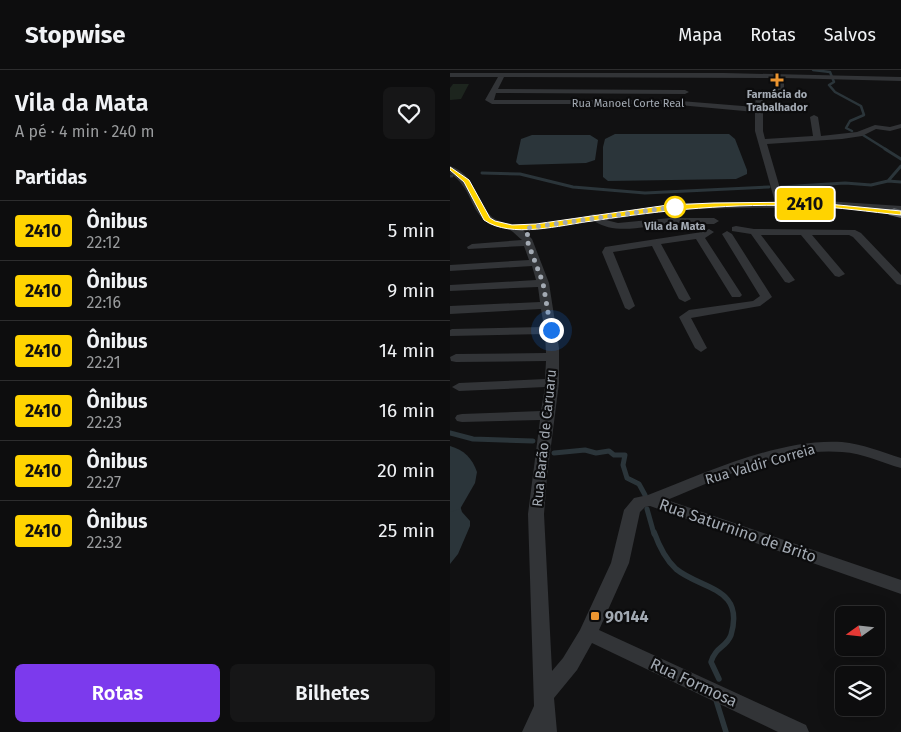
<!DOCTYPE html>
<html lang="pt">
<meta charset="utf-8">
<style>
:root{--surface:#0d0d0e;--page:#161617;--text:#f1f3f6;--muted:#9a9c9e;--line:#2d2d2e;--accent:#7c3aed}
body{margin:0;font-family:"Fira Sans",sans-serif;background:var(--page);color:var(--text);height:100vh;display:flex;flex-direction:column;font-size:19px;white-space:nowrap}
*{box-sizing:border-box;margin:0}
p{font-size:16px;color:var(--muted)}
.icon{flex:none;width:28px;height:28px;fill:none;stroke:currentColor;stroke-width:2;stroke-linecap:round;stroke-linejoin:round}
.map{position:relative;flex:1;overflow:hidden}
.sheet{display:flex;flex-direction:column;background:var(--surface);width:450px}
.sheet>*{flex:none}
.badge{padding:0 10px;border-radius:4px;font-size:18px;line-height:32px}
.needle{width:32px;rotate:255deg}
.tools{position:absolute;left:385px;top:536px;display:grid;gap:10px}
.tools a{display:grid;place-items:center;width:50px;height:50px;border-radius:8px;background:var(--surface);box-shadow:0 5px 20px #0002,0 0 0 1px var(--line);font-size:25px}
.you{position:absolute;width:25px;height:25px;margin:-12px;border:4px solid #fff;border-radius:50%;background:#1a73e8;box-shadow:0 0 0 8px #1a73e833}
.map>.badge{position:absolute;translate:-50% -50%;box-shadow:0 0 0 2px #fff}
h2{padding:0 15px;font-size:19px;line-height:45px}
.round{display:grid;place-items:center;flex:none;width:52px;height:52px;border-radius:8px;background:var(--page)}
.head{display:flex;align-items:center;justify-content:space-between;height:85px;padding:0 15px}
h1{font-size:24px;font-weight:600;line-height:38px}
.button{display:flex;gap:10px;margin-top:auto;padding:10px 15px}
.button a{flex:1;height:58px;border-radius:8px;background:var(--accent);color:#fff;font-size:20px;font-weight:600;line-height:58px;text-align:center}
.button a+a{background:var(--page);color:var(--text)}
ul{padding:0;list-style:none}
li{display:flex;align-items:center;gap:15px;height:60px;padding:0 15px;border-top:1px solid var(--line)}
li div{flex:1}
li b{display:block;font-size:19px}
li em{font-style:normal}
li .badge{min-width:55px;font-weight:700;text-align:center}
header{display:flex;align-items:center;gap:30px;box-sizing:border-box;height:70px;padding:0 25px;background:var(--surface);border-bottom:1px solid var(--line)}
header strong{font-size:24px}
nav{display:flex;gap:28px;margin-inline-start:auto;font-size:18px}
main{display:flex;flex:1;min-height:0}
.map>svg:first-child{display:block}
.green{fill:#1d251e}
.water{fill:#2b353a}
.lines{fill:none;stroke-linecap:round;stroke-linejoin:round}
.stream-far3{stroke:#2b353a;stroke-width:2.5}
.stream-far2{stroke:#2b353a;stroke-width:3}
.stream-far1{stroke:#2b353a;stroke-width:5}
.stream{stroke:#2b353a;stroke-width:5.5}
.river{fill:#2b353a;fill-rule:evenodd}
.minor{fill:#323437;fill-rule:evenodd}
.highway{fill:#5e6268;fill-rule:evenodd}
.line{fill:#ffd300;stroke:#fff}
.walk{stroke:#a3aab3;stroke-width:5;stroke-dasharray:0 9}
.poi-dot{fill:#eb9530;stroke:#0c0c0d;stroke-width:2}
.stop-dot{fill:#fff;stroke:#ffd300;stroke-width:2.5}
.labels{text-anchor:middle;stroke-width:4.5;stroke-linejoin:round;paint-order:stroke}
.far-poi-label{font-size:11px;font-weight:bold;fill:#a3aab3;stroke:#0c0c0d}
.far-street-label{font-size:11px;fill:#a3aab3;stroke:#0c0c0d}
.far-stop-label{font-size:11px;font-weight:bold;fill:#a3aab3;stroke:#0c0c0d}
.street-label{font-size:14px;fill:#a3aab3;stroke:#0c0c0d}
.near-street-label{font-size:16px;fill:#a3aab3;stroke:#0c0c0d}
.near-poi-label{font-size:16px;font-weight:bold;fill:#a3aab3;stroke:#0c0c0d;text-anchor:start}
</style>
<header>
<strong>Stopwise</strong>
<nav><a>Mapa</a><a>Rotas</a><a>Salvos</a></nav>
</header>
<main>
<section class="sheet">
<div class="head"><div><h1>Vila da Mata</h1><p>A pé · 4 min · 240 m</p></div><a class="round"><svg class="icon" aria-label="heart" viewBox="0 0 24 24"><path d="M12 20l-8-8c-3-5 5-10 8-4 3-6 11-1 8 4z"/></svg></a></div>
<h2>Partidas</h2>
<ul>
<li><span class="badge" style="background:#ffd300;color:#111">2410</span><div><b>Ônibus</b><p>22:12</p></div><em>5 min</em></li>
<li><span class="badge" style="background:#ffd300;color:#111">2410</span><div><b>Ônibus</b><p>22:16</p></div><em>9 min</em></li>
<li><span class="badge" style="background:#ffd300;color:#111">2410</span><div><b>Ônibus</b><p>22:21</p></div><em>14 min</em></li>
<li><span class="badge" style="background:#ffd300;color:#111">2410</span><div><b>Ônibus</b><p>22:23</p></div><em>16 min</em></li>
<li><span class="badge" style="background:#ffd300;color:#111">2410</span><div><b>Ônibus</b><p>22:27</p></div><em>20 min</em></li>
<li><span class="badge" style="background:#ffd300;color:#111">2410</span><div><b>Ônibus</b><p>22:32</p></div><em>25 min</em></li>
</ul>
<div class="button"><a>Rotas</a><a>Bilhetes</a></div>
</section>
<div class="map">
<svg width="451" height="662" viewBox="0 0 451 662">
<rect width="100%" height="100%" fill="#111112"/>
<!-- green -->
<path class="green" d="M3,14H19L11,29L0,30V18Z"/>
<!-- water -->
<path class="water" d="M165,64H279L285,69L297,100V104L286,109L158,111L153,107V77L155,69Z
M82,65H140L148,70L145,90L136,93L69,95L66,92L71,69Z
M0,384L13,393L15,408L6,423L12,442L20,451V456L8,484L0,494V413L2,408Z"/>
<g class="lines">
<!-- stream-far3 -->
<path class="stream-far3" d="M363,0L380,2L384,12L379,15L385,22L411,36L414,45L400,51L396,58L402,61
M413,65L437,80"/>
<!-- stream-far2 -->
<path class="stream-far2" d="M435,79L451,89
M32,103L70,104L123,117L195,123L319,117
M0,106H2
M438,111L451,112
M331,117L395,113L421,115L438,111L451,96"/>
<!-- stream-far1 -->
<path class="stream-far1" d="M0,363L23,369L83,371
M104,383L135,380L146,383L159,381L164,385H175L173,395L177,408L189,414L195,425
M197,439L204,464"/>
<!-- stream -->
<path class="stream" d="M204,462C209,476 215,489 226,499C252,520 295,517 281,565C276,578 266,576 261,592L269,609
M266,630L276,662"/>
<!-- river -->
<path class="river" d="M0,376C14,380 22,388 27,402L25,413L10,439L0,442Z"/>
<!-- minor -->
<path class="minor" d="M0,3H274L451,7V11L334,8V21L316,26L313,29V61L315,69L363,66L360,47L364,45L368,47L371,66L407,62L425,55L440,57L451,54V58L440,61L426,59L412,66L392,69L317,74L334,132L376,131L451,136V142L376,137L231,139L156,150L168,153L220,148H264L269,151L264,154C250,154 235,153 221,154C196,155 167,166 144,151L73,160L82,169L99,213L109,278V313L97,407L94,444L102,601L113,588L130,560L161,493L174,440L184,428L198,425C256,403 329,368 392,372C412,374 432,382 451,388V398C432,393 413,383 392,382C332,377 271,408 217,430L451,510V524L200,436L195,437L190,442L179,493L149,560L356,655L359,662H328L142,573L127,600L104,628L107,662H72L84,636L78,444L90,350L12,352L7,351L5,348L7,345L12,344L91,341L95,317L9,321L2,317L9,313L95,309L96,291L6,292L1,291L0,287L6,284L96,283L95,264L0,266V260L2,259L94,257L91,239L0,244V236L90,232L88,217L0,221V215L86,210L82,196L0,201V195L79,190L74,176L18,179L17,177L22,174L72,170C68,167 64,162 60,160C51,156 42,158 34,150C19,136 22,119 0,103V96C26,105 25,130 40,145C58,164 122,151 144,144L148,145L231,133L325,132L305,61V42L218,34H42L35,30L48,7H0ZM54,7L327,8L328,19L311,22L306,26L305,37L218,30H44L46,23L235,24L239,22L235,20L48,19Z
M286,156L304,159L405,160L411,163L451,205V215L447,214L403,167L399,165H362L395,204L389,207L385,206L351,165H311L345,210L339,213L335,212L301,164L282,161V157Z
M259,159L264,162L255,168L292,225L290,227H282L246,169L211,174L241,229L235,232L229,229L202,176L163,182L185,236L179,240L175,238L152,182L155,177L252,162Z
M277,161L282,164L322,227L310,236L241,248L257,278L251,282L245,278L229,247L239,240L303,231L310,226L272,164Z"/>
<!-- highway -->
<path class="highway" d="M444,138L451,140V148L439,145L437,142Z"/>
</g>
<!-- line -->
<path class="line" d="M0,97L19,110L40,148L45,151L62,155L86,154L218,135L264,133L357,132L451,141V145C420,142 388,137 357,136C284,133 213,140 142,151C111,155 61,169 34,150L14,112L0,100Z"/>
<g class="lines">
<!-- walk -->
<path class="walk" d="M101,260L93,213L78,173L77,158L231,136L225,137"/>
</g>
<!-- markers -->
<g class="poi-dot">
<path d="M324.5 2.5h5v5h5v5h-5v5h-5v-5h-5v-5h5z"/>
<rect x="140" y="541" width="10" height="10" rx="2.5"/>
</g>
<circle class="stop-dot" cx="225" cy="137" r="10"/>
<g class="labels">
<!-- far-poi labels -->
<g class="far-poi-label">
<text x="327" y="28">Farmácia do<tspan x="327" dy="13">Trabalhador</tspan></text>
</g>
<!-- far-street labels -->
<g class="far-street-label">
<text x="178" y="37">Rua Manoel Corte Real</text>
</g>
<!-- far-stop labels -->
<g class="far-stop-label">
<text x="225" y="160">Vila da Mata</text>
</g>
<!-- street labels -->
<g class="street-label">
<text transform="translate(94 368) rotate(-84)" y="5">Rua Barão de Caruaru</text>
<text transform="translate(310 394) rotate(-16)" y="5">Rua Valdir Correia</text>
</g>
<!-- near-street labels -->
<g class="near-street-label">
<text transform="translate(288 460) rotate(19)" y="6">Rua Saturnino de Brito</text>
<text transform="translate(244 612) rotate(25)" y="6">Rua Formosa</text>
</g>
<!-- near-poi labels -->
<g class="near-poi-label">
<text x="155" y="552">90144</text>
</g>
</g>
</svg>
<div class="tools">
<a><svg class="needle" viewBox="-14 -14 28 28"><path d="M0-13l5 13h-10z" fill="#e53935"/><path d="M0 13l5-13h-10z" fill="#9a9c9e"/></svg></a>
<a><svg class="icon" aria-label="layers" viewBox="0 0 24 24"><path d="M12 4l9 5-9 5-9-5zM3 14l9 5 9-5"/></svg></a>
</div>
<div class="you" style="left:101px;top:260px"></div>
<b class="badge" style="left:355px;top:134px;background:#ffd300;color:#111">2410</b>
</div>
</main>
